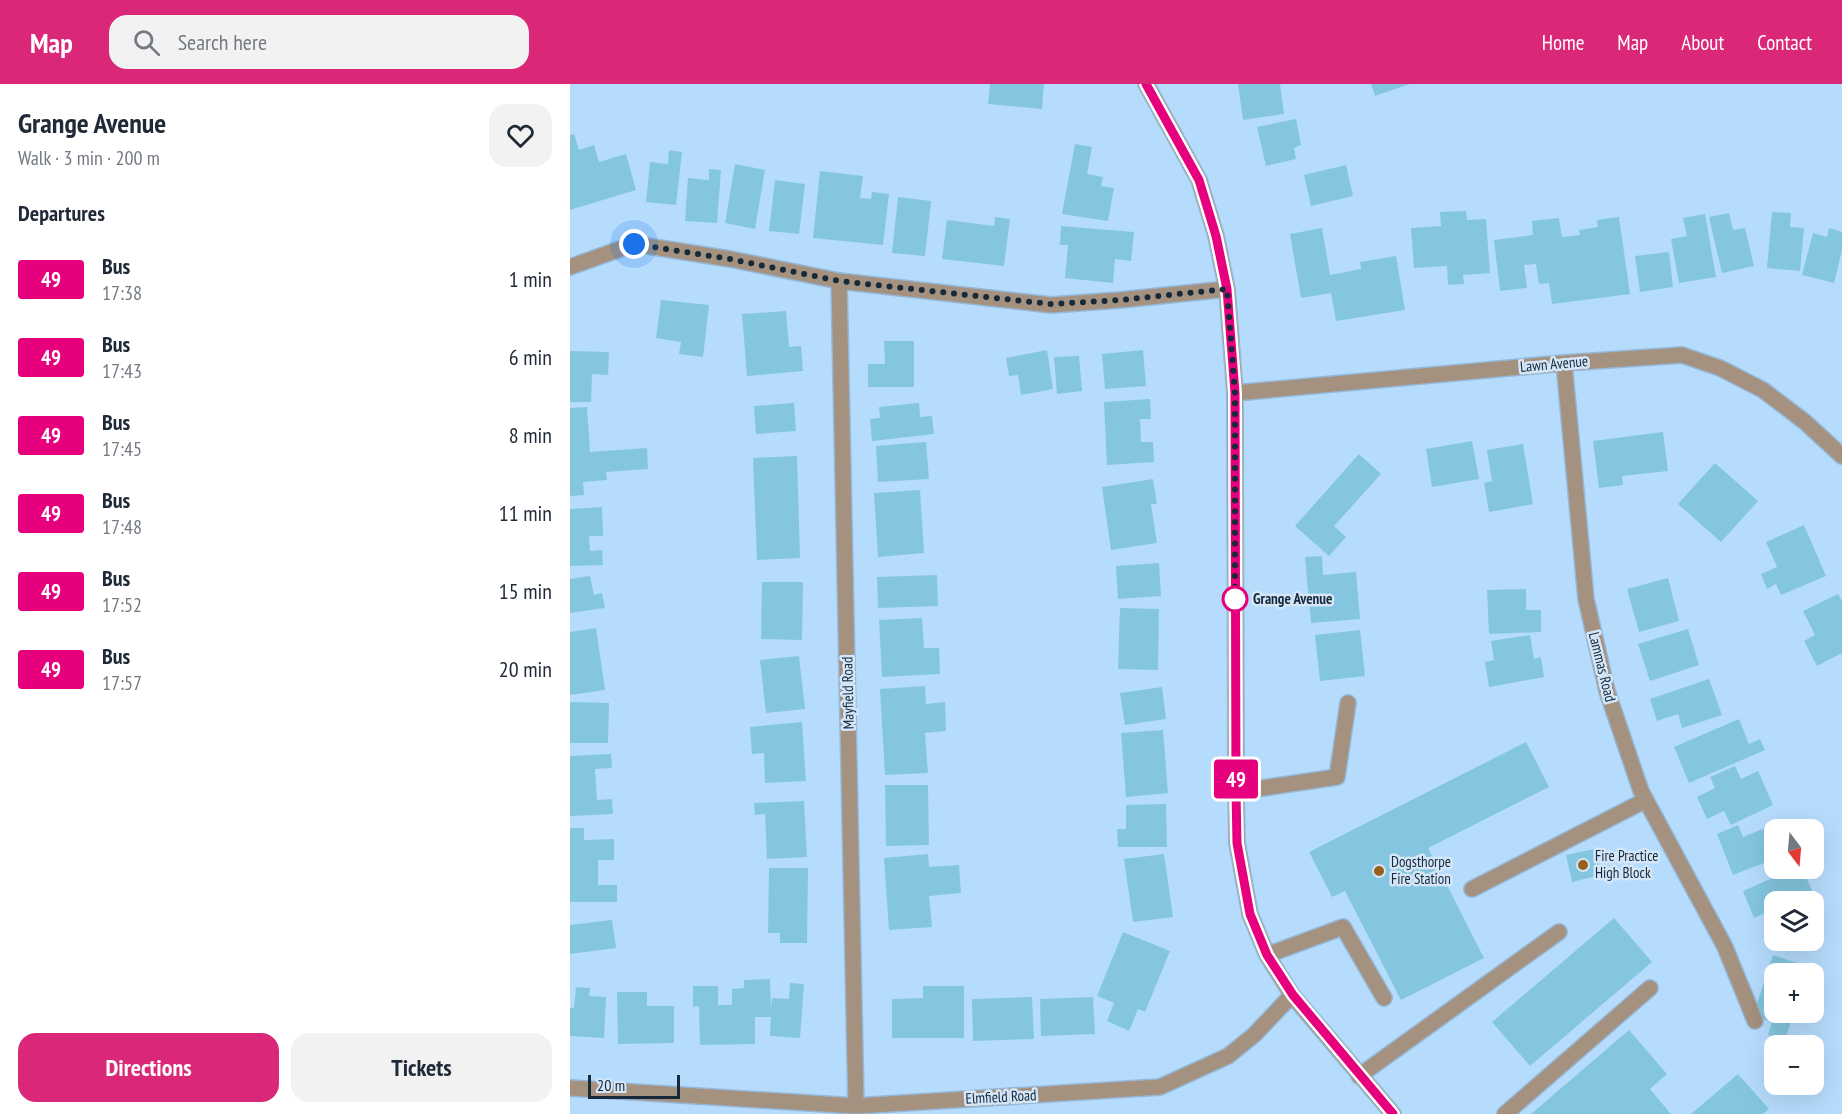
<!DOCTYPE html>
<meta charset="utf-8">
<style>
:root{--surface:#fff;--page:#f2f2f3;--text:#1f2937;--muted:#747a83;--accent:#db2777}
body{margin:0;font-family:"PT Sans Narrow",sans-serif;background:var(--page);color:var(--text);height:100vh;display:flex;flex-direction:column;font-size:22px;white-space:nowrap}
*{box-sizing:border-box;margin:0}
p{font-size:20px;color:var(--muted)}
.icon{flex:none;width:33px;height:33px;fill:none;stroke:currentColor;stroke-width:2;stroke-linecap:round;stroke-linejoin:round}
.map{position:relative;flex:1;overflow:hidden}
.panel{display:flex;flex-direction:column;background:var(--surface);width:570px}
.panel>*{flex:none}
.badge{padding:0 12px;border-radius:4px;font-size:21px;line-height:39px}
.needle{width:39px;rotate:164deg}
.buttons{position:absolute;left:1194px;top:735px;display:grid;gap:12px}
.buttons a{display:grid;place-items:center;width:60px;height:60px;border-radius:12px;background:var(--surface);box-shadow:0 6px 24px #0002;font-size:30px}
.scale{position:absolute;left:18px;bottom:15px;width:92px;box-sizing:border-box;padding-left:6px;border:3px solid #172a3a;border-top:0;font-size:16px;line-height:21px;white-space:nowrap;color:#172a3a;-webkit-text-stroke:4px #d4e6f7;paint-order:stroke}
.you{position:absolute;width:30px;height:30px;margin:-15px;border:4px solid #fff;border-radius:50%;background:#1a73e8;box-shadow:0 0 0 9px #1a73e833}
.map>.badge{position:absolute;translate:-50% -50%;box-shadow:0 0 0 3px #fff}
h2{padding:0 18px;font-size:22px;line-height:54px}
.round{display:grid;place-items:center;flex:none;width:63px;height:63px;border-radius:18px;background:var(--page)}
.headline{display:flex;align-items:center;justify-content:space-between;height:102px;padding:0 18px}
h1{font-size:28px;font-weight:700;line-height:45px}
.action{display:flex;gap:12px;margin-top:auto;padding:12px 18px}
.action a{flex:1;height:69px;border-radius:18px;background:var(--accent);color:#fff;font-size:24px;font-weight:700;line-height:69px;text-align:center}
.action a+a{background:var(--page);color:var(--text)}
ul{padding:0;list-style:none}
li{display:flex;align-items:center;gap:18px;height:78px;padding:0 18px}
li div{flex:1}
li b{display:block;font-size:22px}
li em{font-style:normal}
li .badge{min-width:66px;font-weight:700;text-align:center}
header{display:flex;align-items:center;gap:36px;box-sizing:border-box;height:84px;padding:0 30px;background:var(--accent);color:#fff}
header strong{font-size:28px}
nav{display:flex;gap:33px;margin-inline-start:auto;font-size:21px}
.search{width:420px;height:54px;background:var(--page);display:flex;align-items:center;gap:15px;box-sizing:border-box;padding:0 21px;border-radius:18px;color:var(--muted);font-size:22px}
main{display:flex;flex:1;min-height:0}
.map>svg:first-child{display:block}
.building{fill:#84c6e0}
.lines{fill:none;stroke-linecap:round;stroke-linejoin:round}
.minor-casing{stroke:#96b8d6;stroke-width:18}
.minor{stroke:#a4917f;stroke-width:15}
.line-casing{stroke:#fff;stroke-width:14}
.line{stroke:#e6007e;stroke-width:9}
.walk{stroke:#172a3a;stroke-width:6;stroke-dasharray:0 10.8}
.stop-dot{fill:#fff;stroke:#e6007e;stroke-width:3}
.poi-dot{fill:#98601c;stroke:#d4e6f7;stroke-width:2}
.labels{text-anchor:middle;stroke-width:5;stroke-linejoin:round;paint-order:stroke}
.street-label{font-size:15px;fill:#172a3a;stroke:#d4e6f7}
.stop-label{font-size:15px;font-weight:bold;fill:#172a3a;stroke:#d4e6f7;text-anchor:start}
.poi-label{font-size:15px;fill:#172a3a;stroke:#d4e6f7;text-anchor:start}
</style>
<header>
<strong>Map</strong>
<div class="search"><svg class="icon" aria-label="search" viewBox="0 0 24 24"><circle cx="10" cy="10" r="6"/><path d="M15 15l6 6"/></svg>Search here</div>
<nav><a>Home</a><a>Map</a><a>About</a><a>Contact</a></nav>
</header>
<main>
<section class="panel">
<div class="headline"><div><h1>Grange Avenue</h1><p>Walk · 3 min · 200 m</p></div><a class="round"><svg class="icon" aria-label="heart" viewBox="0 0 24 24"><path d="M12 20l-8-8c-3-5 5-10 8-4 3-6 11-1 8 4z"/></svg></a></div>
<h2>Departures</h2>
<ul>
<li><span class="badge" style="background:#e6007e;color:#fff">49</span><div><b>Bus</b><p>17:38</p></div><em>1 min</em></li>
<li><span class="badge" style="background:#e6007e;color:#fff">49</span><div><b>Bus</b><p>17:43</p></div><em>6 min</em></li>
<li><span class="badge" style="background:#e6007e;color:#fff">49</span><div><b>Bus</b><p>17:45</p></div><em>8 min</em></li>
<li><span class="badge" style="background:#e6007e;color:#fff">49</span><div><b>Bus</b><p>17:48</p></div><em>11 min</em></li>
<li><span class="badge" style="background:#e6007e;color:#fff">49</span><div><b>Bus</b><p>17:52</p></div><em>15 min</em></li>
<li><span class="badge" style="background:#e6007e;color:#fff">49</span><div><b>Bus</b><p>17:57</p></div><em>20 min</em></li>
</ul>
<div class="action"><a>Directions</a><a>Tickets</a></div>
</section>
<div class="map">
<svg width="1272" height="1030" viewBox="0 0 1272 1030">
<rect width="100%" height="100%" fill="#b6dcfd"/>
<!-- building -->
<path class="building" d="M420,0H474L472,25L418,20Z
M668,0H710L714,30L673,36Z
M801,0H840L805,12Z
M726,35L731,61L724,64L726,75L696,82L687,43Z
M4,50L9,66L24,61L29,78L56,70L66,106L0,126V51Z
M505,60L522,63L517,90L533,93L531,102L544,104L538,137L492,130Z
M99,66L112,68L106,121L76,118L80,78L98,80Z
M165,80L195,86L185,145L155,139Z
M776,81L783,112L741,122L734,91Z
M139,85L151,86L147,139L115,137L118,94L139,96Z
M250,87L293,92L290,114L301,115L302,108L319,110L313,161L243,154Z
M205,96L235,100L229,150L199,147Z
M328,113L361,117L355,172L322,169Z
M896,127L897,136L916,135L920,189L893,191L894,200L878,201L877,182L844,184L841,144L871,142L870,128Z
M1202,128L1221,129L1220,143L1234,144L1230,187L1197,184Z
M1159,129L1163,146L1175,144L1184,182L1152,189L1139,133Z
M1135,130L1146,193L1109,199L1101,155L1117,152L1113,134Z
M425,133L440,135L434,182L372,175L377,136L424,142Z
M1049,133L1060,210L982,220L979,199L969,200L966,180L954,181L957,204L930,207L924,156L963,151L962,137L989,134L992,153L1010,151L1009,146L1028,143L1027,136Z
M491,142L564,148L561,177L545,175L543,199L495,194L498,161H490Z
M752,144L760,191L791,185L790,178L826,172L835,226L766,237L761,209L731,214L720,150Z
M1259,144L1272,148V166L1264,199L1232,191L1243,149L1257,153Z
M1099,168L1103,203L1070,208L1065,172Z
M91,216L139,221L133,273L109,270L111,258L86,254Z
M216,227L219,263L231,262L233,287L177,292L172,230Z
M314,257H344V303H298V280H315Z
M477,266L483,305L451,311L448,291L439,292L436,274Z
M573,266L576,302L535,305L532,270Z
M0,267L39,268L38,291L22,290L21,318H0Z
M509,272L512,307L487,310L484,273Z
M580,315L581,335H570L571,358H583L584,378L537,381L534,318Z
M224,319L226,347L186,350L184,322Z
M349,319L350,333L362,332L364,350L302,357L300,335L310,334L309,323Z
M17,323L20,368L77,364L78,385L36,388L37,396L13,398L14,411L0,412V324Z
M1093,348L1098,387L1052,392L1053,401L1029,404L1023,357Z
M902,357L909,395L862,403L856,365Z
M356,358L359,395L308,398L306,362Z
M953,360L963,420L919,428L914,399L922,397L917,366Z
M789,370L811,390L764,442L776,453L759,472L725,442Z
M227,372L230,474L187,476L183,374Z
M1145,379L1188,417L1151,458L1108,420Z
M583,395L587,420H581L587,459L541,466L532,403Z
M350,406L354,469L308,473L304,409Z
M32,423L33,452H19L20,467L32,466L33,481L0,482V425Z
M1234,441L1256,492L1211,511L1206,500L1197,505L1191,490L1207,483L1196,458Z
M752,472L753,491L786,488L790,535L741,539L735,473Z
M589,479L591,512L548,515L546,482Z
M367,491L368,522L308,524L307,493Z
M20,492L24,511L32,509L35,524L0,529V495Z
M1098,494L1109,537L1069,548L1057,505Z
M192,498H233L232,556L191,555Z
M956,505V526H971V548L919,550L917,506Z
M1268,510L1272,517V569L1247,582L1234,557L1245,551L1233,527Z
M550,524L589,525L588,586L548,585Z
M352,534L354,564H369L370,590L312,593L309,536Z
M26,544L35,606L0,611V548Z
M1118,545L1129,581L1080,597L1068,560Z
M790,546L795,592L750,597L745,551Z
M960,551L964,575L971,573L974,593L919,603L915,578L924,576L921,557Z
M229,572L235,625L196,629L190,576Z
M1139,595L1152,631L1112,644L1108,630L1087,637L1080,615Z
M355,602L356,620L375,618L376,647L355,649L358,689L315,691L310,605Z
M592,603L596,635L555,641L550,609Z
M0,618L39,619L38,659H0Z
M1169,635L1179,660L1190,655L1195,666L1119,699L1104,663Z
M232,638L236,697L195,699L194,669L182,670L180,643Z
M593,646L598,709L556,713L551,649Z
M956,658L979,703L858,764L914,874L831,916L775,807L762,813L739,768Z
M41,670L42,684L25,685L27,716L42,715L43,730L0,732V672Z
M1165,682L1171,695L1188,687L1203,721L1161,741L1154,727L1137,735L1127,713L1145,704L1140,693Z
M315,701H358L359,761L316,762Z
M234,717L237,773L197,775L195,730L185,731L184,719Z
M596,720L597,763H548L547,745H556V721Z
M1207,739L1209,746H1204V775L1163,791L1147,750L1168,741L1173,753Z
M0,744H14V756L44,755V776H28V801H47V818H0Z
M1025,765L1031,791L1002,798L996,771Z
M358,770L359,783L389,781L391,809L359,812L362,843L319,846L314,774Z
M594,770L603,833L563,838L554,775Z
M199,784H238L237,859H210V849H198Z
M1225,784H1232L1251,827L1244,830V818H1204V825L1184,834L1173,807Z
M1044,834L1082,878L960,982L922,938Z
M42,836L46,864L0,870V841Z
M553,848L600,867L575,928L568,925L559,947L537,937L544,919L527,912Z
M1203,871L1239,883L1237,890H1204V928H1224L1215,956L1198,951L1202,938L1183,932Z
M200,895L201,926L202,914L219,915L220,899L234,900L230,954L200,952L201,933H185V960L130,961L129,922L123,923V902H148V921H162V905L174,904V896Z
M353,902H394V954H322V915L353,914Z
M6,903L20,904L19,912L36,913L34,954L0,952V924H4Z
M47,908H77V922H104V959L48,960Z
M462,913L464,955L403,957L402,915Z
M523,913L525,950L471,952L470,915Z
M1059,946L1097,990L1080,1005L1101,1030H961Z
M1168,990L1199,1025L1193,1030H1121Z"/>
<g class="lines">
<defs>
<path id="minor" d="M576,0L629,96L646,152L657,205L665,309L666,708L667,759L680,830L697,871L722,911L823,1030
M0,183L64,160L160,175L269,197L481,221L550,216L657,205
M269,197L286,1022
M994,279L1016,515L1037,607L1071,707L1155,863L1185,937
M665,309L994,279L1112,271L1150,284L1193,306L1235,338L1272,372
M666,708L767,693L778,619
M902,805L1076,716
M697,871L773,843L814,914
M789,992L989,848
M0,1004L286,1022L590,1003L658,972L684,951L722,911
M935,1030L1080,904"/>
</defs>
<!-- minor casing -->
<use href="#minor" class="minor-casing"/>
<!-- minor -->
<use href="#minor" class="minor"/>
</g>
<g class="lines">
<defs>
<path id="line" d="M576,0L629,96L646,152L657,205L665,309L666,708L667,759L680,830L697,871L723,911L823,1030"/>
</defs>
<!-- line casing -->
<use href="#line" class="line-casing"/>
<!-- line -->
<use href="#line" class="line"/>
<!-- walk -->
<path class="walk" d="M64,160L160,175L269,197L481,220L550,216L657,205L665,309V520V515"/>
</g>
<!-- markers -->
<circle class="stop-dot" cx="665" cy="515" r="12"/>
<g class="poi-dot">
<circle cx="1013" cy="781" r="6"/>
<circle cx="809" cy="787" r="6"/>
</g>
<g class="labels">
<!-- street labels -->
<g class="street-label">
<text transform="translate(984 280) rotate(-5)" y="5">Lawn Avenue</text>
<text transform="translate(1032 583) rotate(76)" y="5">Lammas Road</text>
<text transform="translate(278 609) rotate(-91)" y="5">Mayfield Road</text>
<text transform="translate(431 1013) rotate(-3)" y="5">Elmfield Road</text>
</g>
<!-- stop labels -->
<g class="stop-label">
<text x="683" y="520">Grange Avenue</text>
</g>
<!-- poi labels -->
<g class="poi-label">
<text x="1025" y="777">Fire Practice<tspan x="1025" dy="17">High Block</tspan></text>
<text x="821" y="783">Dogsthorpe<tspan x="821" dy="17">Fire Station</tspan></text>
</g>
</g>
</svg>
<div class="buttons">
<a><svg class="needle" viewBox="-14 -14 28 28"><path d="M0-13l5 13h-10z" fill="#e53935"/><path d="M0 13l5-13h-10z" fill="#747a83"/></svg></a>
<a><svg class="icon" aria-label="layers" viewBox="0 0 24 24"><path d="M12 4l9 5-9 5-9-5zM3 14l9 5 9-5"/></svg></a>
<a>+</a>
<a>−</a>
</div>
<div class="scale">20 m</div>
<div class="you" style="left:64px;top:160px"></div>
<b class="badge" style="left:666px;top:695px;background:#e6007e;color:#fff">49</b>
</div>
</main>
